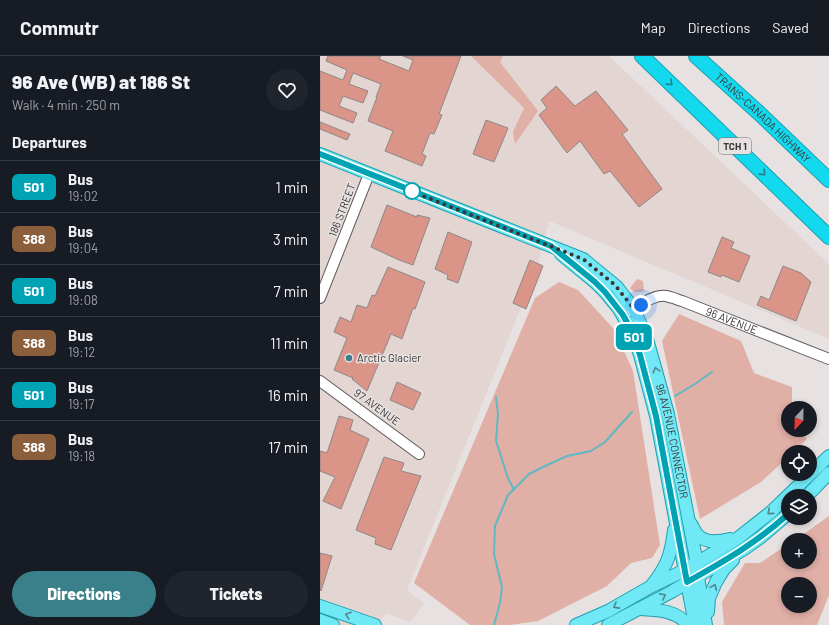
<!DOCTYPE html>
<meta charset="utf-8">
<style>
:root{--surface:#171b24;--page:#20242c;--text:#f1f3f6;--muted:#9ea1a6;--line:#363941;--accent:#39808a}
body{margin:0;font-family:Barlow,sans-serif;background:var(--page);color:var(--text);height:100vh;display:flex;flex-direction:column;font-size:15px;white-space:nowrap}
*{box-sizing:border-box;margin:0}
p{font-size:13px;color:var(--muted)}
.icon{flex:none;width:22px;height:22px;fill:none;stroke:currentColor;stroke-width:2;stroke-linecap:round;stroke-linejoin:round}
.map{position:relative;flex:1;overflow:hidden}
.details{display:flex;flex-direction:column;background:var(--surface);width:320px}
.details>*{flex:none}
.badge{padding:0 8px;border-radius:6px;font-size:14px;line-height:26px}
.needle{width:26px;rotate:202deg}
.controls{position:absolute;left:461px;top:345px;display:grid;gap:8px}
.controls a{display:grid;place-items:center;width:36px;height:36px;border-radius:50%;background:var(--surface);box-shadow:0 2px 6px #0003;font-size:20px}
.you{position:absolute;width:20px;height:20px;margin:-10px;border:3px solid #fff;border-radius:50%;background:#1a73e8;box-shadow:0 0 0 6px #1a73e833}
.map>.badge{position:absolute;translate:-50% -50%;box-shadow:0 0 0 2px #fff}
h2{padding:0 12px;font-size:15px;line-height:36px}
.round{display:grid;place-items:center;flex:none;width:42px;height:42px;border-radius:21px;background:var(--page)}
.overview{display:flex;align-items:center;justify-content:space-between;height:68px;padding:0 12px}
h1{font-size:19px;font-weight:800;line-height:30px}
.primary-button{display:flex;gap:8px;margin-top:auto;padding:8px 12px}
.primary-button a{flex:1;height:46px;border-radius:24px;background:var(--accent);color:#fff;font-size:16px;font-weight:800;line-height:46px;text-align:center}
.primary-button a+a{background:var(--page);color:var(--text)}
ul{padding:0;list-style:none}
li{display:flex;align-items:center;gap:12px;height:52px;padding:0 12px;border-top:1px solid var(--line)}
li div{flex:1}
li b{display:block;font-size:15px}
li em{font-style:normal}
li .badge{min-width:44px;font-weight:700;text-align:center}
header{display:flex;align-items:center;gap:24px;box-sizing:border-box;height:56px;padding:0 20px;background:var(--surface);border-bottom:1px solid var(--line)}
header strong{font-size:19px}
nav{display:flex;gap:22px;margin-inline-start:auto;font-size:14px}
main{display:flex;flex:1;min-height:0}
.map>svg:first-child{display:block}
.built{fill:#e3d5d2}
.green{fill:#e0afa6;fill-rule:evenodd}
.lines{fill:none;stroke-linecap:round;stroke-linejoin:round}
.stream{stroke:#60b8c5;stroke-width:2}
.building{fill:#da9588;stroke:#8d8887}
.minor-casing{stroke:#5e5a59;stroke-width:12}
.major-casing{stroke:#1fa0ae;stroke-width:14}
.highway-casing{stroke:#1fa0ae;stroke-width:16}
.minor{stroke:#fff;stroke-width:10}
.major{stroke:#71e8f5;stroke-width:12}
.highway{stroke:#12d9ee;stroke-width:14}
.oneway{stroke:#277f89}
.oneway2{stroke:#52868c}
.line-casing{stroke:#fff;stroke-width:9}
.line{stroke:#00a3b4;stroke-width:6}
.walk{stroke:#383636;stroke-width:4;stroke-dasharray:0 7.2}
.stop-dot{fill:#fff;stroke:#00a3b4;stroke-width:2}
.poi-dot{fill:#39808a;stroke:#e7e2e1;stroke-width:1.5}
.labels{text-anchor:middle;stroke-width:3;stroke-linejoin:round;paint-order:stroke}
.shield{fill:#e7e2e1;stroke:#6c6a69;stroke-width:1}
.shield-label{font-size:10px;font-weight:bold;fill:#383636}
.street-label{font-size:11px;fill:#383636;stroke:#e7e2e1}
.poi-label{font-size:11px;fill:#383636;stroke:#e7e2e1;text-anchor:start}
</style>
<header>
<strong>Commutr</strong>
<nav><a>Map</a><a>Directions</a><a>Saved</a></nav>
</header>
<main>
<section class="details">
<div class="overview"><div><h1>96 Ave (WB) at 186 St</h1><p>Walk · 4 min · 250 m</p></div><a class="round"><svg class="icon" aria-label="heart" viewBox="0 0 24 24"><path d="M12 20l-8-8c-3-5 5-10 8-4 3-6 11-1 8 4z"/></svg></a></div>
<h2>Departures</h2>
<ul>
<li><span class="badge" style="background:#00a3b4;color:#fff">501</span><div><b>Bus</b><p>19:02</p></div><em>1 min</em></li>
<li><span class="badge" style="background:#8b5e3c;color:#fff">388</span><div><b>Bus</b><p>19:04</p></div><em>3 min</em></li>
<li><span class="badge" style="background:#00a3b4;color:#fff">501</span><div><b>Bus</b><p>19:08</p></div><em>7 min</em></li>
<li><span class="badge" style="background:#8b5e3c;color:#fff">388</span><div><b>Bus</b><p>19:12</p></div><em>11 min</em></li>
<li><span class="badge" style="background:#00a3b4;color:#fff">501</span><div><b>Bus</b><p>19:17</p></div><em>16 min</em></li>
<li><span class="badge" style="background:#8b5e3c;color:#fff">388</span><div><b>Bus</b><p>19:18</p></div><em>17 min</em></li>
</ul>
<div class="primary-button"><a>Directions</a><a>Tickets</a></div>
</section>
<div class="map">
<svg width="509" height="569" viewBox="0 0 509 569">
<rect width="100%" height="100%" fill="#e7e2e1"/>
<!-- built -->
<path class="built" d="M0,0H289L509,208V283L229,165L217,212L87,534L104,548L90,566L66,557L57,569H0Z"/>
<!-- green -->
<path class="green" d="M151,0H183L180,6L218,55L195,88L193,76L204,52Z
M317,223L323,225L324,235C319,237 313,237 310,232Z
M239,226L258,234L294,273L313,315L340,489L332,502L311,507L287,530L218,565L190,569H150L94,527L215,242Z
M359,258L421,285L434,317L472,331V352H468V374H479L487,383L473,396H468V401L441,426L380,463L355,346L342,285Z
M509,460V539L497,569H404L402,546L425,507H440L468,488V506H490V484H475ZM468,528H490V550H468Z"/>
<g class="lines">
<!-- stream -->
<path class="stream" d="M355,340L375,328L392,316
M176,341L178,358L176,385L188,422L194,434
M174,569L180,547L182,531L174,498L175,470L188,439L209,418L223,411L247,400L271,395L285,386L312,356"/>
</g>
<!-- building -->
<path class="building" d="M8,0H61L59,3L89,15L93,4L83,0H141L119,58L122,59L114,78L110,77L102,98L106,100L102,110L65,95L73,75L48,65L57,41H56L61,28L33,17L29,28L48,35L43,47L23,40L19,50L37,57L33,67L0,54V15L23,24L27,14L6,5Z
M236,30L255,50L276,35L308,74L302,78L342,133L319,151L290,115L284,118L260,85L247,97L219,59L227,52L221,44Z
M166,64L188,72L174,106L153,98Z
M0,66L30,78L27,84L0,73Z
M67,149L97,161V159L110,162L93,209L79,204L51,191Z
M128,176L152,186L138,227L127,223L128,219L115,213Z
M402,181L414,186L411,192L430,200L419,226L402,219L401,221L388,216Z
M210,204L223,210L206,253L193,247Z
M463,210L481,217L491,226L476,265L437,249L441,240L449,244Z
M68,211L105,226L95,253L93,252L82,283L71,278L47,335L32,323L33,322L14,314L27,282L14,276L20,261L31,266L37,249L47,252L52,239L55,240Z
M77,326L101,337L93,354L70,344Z
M19,360L33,364L30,374L49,383L21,453L3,445L15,421L0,415V395L7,397Z
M64,401L84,407L81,415L101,420L71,494L55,488L56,482L36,474Z
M0,497L12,500L1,535L0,534Z"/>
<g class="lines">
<defs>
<g id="minor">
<path d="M0,242L49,118"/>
<path id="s1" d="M307,256C318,251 333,238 346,240C351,241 356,243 362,245L509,303"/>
<path d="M0,325L99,398"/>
</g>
<g id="major">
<path id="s2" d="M0,98L263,203L297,231L314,253L327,283L348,358L375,497L378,521L386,569"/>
<path d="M241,198L275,226L285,236L299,253L312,276L320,299L336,360L375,569"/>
<path d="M487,440L509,417"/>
<path d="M371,468C373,471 374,474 376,477C384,488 399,486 410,483"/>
<path d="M332,529C347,510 351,499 354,474"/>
<path d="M0,550L55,569"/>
<path d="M320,553C338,554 356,554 368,569"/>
<path d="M388,556L389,542L396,526L404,513L413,504"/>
<path d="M0,564L13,569"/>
<path d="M256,569L288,555L330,531L365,514L418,482L451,456L509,400"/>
<path d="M288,569L353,535L424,493L441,481L468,458"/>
</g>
<g id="highway">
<path d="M322,0L509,181"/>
<path id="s3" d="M376,0L439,57L509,124"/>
</g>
</defs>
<!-- minor casing -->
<use href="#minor" class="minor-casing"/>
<!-- major casing -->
<use href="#major" class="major-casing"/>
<!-- highway casing -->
<use href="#highway" class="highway-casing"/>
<!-- minor -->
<use href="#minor" class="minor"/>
<!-- major -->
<use href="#major" class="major"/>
<!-- highway -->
<use href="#highway" class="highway"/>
</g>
<!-- one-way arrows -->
<defs><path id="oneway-chevron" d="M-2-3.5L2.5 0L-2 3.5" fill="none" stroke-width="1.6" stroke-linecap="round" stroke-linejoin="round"/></defs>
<g class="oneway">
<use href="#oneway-chevron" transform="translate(350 27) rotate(44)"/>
<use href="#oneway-chevron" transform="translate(443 117) rotate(44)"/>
</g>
<g class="oneway2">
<use href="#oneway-chevron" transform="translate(336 314) rotate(-105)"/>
<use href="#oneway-chevron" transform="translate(450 456) rotate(139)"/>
<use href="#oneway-chevron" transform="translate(394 531) rotate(-66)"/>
<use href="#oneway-chevron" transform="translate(343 540) rotate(-28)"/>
<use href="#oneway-chevron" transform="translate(296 550) rotate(151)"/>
<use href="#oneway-chevron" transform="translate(28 559) rotate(-161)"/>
</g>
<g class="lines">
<defs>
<path id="line" d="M0,98L231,190L275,226L285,236L303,259L312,276L320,299L336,360L367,526C403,506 438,486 468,458"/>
</defs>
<!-- line casing -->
<use href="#line" class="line-casing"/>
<!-- line -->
<use href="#line" class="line"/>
<!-- walk -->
<path class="walk" d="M92,135L88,134L263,203L295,229L314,253L321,249"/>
</g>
<!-- markers -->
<circle class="stop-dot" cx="92" cy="135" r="8"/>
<circle class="poi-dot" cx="29" cy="302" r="4"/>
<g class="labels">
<!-- shield labels -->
<rect class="shield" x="399" y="82" width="32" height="16" rx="3"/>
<g class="shield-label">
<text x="415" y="94">TCH 1</text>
</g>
<!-- street labels -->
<g class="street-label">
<text dy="4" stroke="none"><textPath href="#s3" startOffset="91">TRANS-CANADA HIGHWAY</textPath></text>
<text transform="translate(22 154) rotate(-69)" y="4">186 STREET</text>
<text dy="4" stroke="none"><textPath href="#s1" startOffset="113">96 AVENUE</textPath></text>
<text transform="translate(57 351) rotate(36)" y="4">97 AVENUE</text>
<text dy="4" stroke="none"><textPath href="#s2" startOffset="493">96 AVENUE CONNECTOR</textPath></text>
</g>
<!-- poi labels -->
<g class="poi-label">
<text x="37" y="306">Arctic Glacier</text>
</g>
</g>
</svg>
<div class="controls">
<a><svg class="needle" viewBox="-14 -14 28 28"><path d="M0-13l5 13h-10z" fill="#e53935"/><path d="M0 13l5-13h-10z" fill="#9ea1a6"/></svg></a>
<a><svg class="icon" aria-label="locate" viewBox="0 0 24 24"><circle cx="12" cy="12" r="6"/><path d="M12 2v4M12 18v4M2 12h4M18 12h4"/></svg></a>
<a><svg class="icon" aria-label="layers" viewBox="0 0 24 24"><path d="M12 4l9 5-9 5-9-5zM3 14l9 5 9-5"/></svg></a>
<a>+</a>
<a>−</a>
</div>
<div class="you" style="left:321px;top:249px"></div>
<b class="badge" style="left:314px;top:281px;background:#00a3b4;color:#fff">501</b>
</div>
</main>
